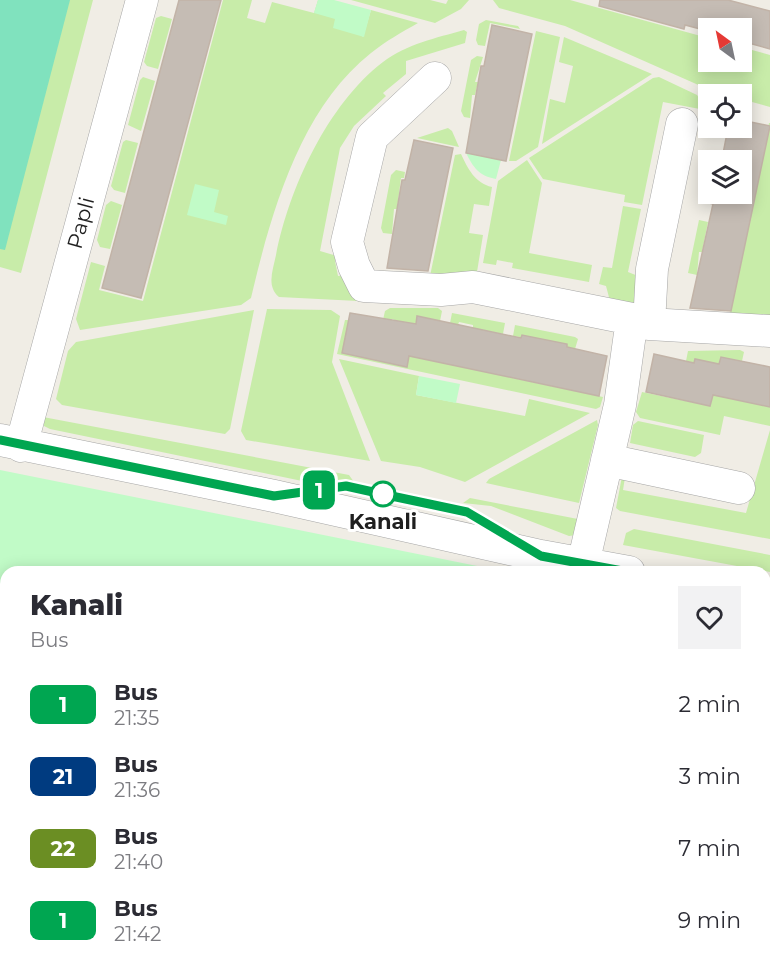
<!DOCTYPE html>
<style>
:root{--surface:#fff;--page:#f2f2f3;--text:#2b2b33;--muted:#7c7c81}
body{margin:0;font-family:Montserrat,sans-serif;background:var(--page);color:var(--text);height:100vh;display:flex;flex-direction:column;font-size:22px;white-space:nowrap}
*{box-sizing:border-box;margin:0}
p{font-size:20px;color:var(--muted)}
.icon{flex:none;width:33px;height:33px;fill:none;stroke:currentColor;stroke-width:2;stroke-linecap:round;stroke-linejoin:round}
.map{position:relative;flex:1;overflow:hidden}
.panel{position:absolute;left:0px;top:566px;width:771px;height:404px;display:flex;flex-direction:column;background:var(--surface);border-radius:18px 18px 0 0;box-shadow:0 3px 15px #0003}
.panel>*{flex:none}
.badge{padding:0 12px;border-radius:9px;font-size:21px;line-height:39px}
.needle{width:39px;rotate:327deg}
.controls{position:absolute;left:698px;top:18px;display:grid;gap:12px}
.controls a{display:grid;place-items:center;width:54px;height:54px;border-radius:0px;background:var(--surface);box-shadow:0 3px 15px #0003;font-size:30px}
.map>.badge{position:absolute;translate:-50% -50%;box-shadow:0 0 0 3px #fff}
.round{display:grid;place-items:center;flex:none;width:63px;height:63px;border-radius:0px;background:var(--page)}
.head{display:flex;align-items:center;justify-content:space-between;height:102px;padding:0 30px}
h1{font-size:28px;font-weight:800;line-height:45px}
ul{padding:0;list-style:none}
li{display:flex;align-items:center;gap:18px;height:72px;padding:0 30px}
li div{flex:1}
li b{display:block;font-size:22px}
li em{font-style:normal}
li .badge{min-width:66px;font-weight:700;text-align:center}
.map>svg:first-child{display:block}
.grass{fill:#c8eca9}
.sand{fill:#fff1b4}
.park{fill:#c1fbc7}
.pitch{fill:#80e2be}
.water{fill:#a4d0df}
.building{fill:#c5bcb4;stroke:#c2b3a7;stroke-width:1.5}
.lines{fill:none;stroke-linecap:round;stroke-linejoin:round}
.minor-casing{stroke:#a6a6a6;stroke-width:33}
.minor{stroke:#fff;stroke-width:32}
.line-casing{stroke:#fff;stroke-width:14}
.line{stroke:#00a651;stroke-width:9}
.stop-dot{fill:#fff;stroke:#00a651;stroke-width:3}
.labels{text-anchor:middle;stroke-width:6;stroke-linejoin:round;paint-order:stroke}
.street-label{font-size:21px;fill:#1f1f1f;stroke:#fff}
.stop-label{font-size:21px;font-weight:bold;fill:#1f1f1f;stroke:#fff}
</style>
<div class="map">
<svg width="770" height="968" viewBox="0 0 770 968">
<rect width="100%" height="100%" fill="#f0ede5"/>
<!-- grass -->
<path class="grass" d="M0,0H93L21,273L0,267Z
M223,0H252L247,18L265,23L272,2L314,13L318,0L340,2L363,37L371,10L418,23C402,32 386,41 371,53C300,109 271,213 251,298L241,305L80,330L76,319L91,262L105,266L99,290L143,301Z
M351,0H430L446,4L448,0H469L461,9L435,23Z
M493,0H570L708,38V62H741V47L770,55V107L741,99V94L712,91L565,26L499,8Z
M161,16L172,19L158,69L147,66L144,62L156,18Z
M486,20L518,26L520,29L490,23L485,46L478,45L476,40L479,24Z
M464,30L467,32L465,43L406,61V74L383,93L386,96L354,126L340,148L320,251L337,256L335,261L338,276L345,275L358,301L279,297C266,286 273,270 276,255C289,188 328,104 383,62C407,44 436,38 464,30Z
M536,31L560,37L538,147L516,161H509Z
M564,37L652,74L542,144L550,99L565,103L573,66L559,62Z
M477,56L483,57L475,82H478L475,95H472L470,118L464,117L461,111L471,60Z
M143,77L155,81L141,131L128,125L140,80Z
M659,77L697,95L706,108L705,110L663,102L642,205L624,202L625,195L543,179L529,158L653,78Z
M769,123H770V319L729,318Z
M448,128L452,131L459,147L417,138Z
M126,140L138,143L125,193L114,190L111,186L123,142Z
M461,154C468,169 475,183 492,187L489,206L474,204L469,233L483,235L477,272L430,276L455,155Z
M527,160L542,183L529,253L592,265L589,282L512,268L513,263L497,260L496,265L483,263L498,181Z
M396,170L405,172L404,178H401L397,209H394L392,234L383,233L381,228L391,175Z
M111,201L122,205L110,249L100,247L97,240L106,205Z
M623,206L641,209L628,272L638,276L634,303L610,301L606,286L599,284L603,267L612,268Z
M699,220L708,222L702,252H699L697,275L688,273Z
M390,308H438L442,311L440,321L418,316L415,327L392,319L391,322L383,320L385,311Z
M267,309L331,310L340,316L332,362L370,461L246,440L241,431Z
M254,310L230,429L225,434L62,405L56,399L68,351L76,342Z
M452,313L505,323L503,334L473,328V325L459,322L458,325L450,323Z
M345,320H349L342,353L406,367L409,356L603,397L600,407L596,409L337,354Z
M515,325L575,337L578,339L575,349L567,347V344L513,336Z
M740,350L744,352L742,361L721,357L718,368L686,361L688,351Z
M339,359L419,376L416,395L525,416L529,399L590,413L465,482L420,467L381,461Z
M642,392L710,406L713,395L770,407V426L724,416L720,435L640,418L636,412Z
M43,417L349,475L354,482L349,480L307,482L50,429L44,426Z
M597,420L598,425L579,503L486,483L489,479Z
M638,421L704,435L701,453L695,457L630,443L633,425Z
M770,430V539L620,511L616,508L623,471H626L623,490L746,513Z
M470,498L583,520L576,535L569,536L491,506L463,503Z
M634,529L770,555V572L623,545L626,533Z"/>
<!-- sand -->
<path class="sand" d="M0,584L6,587V656L0,654Z
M765,877L770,878V924L765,923Z"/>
<!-- park -->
<path class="park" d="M318,0H334L371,10L364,37L333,28L335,19L314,13Z
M466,153L501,160L496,179C479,176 473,167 466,153Z
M195,184L219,190L214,212L228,216L226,225L187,215Z
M419,376L460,384L456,403L416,395Z
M0,470L502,571L6,572V587L0,584Z
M765,637L770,638V878L765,877Z"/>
<!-- pitch -->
<path class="pitch" d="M0,0H70L5,250L0,249Z"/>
<!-- water -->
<path class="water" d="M0,654L6,656V963H765V923L770,924V968H0Z"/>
<!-- building -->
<path class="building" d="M179,0H221L141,298L102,288Z
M600,0H728L770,11V49L741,41V28H708V31L685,25L684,29L599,6Z
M492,25L532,34L506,161L466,153L481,66H484Z
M741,120L770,126L731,311L690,308L713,204L709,203L711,194H741V160H718L722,159L728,128H741Z
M414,140L453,148L428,271L387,268L402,180H405Z
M350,313L416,324L417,316L521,338L522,335L567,344V347L607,356L599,396L409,356L407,367L342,353Z
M654,354L694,363L695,359L719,364L721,357L770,367V407L713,395L710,406L646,392Z"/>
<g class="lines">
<defs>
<path id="minor" d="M435,78L372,137L347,242L354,266L364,286L441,290L473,287L632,319
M649,324L652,269L682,124
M0,440L274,496L541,556L629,572
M21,446L142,0
M607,460L739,488
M583,564L620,405L632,319L649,324L770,331
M765,601L770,602"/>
</defs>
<!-- minor casing -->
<use href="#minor" class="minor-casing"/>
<!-- minor -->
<use href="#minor" class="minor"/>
</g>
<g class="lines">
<defs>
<path id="line" d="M0,440L274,496L346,486L382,494L467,512L541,556L628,572"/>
</defs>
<!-- line casing -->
<use href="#line" class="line-casing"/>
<!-- line -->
<use href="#line" class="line"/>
</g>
<!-- markers -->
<circle class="stop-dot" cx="383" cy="494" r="12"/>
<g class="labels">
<!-- street labels -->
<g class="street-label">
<text transform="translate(81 223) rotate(-75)" y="7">Papli</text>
</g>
<!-- stop labels -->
<g class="stop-label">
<text x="383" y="529">Kanali</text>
</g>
</g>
</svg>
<div class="controls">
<a><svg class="needle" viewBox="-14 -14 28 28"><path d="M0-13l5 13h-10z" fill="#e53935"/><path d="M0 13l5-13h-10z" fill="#7c7c81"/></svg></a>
<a><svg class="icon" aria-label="locate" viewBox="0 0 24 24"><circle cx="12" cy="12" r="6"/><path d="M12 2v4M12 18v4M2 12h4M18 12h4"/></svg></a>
<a><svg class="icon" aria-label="layers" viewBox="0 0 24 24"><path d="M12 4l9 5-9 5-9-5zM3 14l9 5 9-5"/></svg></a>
</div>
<b class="badge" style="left:319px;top:490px;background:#00a651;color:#fff">1</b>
<section class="panel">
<div class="head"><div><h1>Kanali</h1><p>Bus</p></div><a class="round"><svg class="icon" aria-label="heart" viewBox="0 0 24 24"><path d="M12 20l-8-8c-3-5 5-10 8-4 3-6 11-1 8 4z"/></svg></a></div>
<ul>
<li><span class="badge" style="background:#00a651;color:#fff">1</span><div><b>Bus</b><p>21:35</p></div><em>2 min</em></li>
<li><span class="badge" style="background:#003b80;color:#fff">21</span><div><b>Bus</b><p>21:36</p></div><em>3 min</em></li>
<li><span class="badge" style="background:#6b8e23;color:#fff">22</span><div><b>Bus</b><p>21:40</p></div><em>7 min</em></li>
<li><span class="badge" style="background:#00a651;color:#fff">1</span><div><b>Bus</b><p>21:42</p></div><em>9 min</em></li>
</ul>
</section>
</div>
